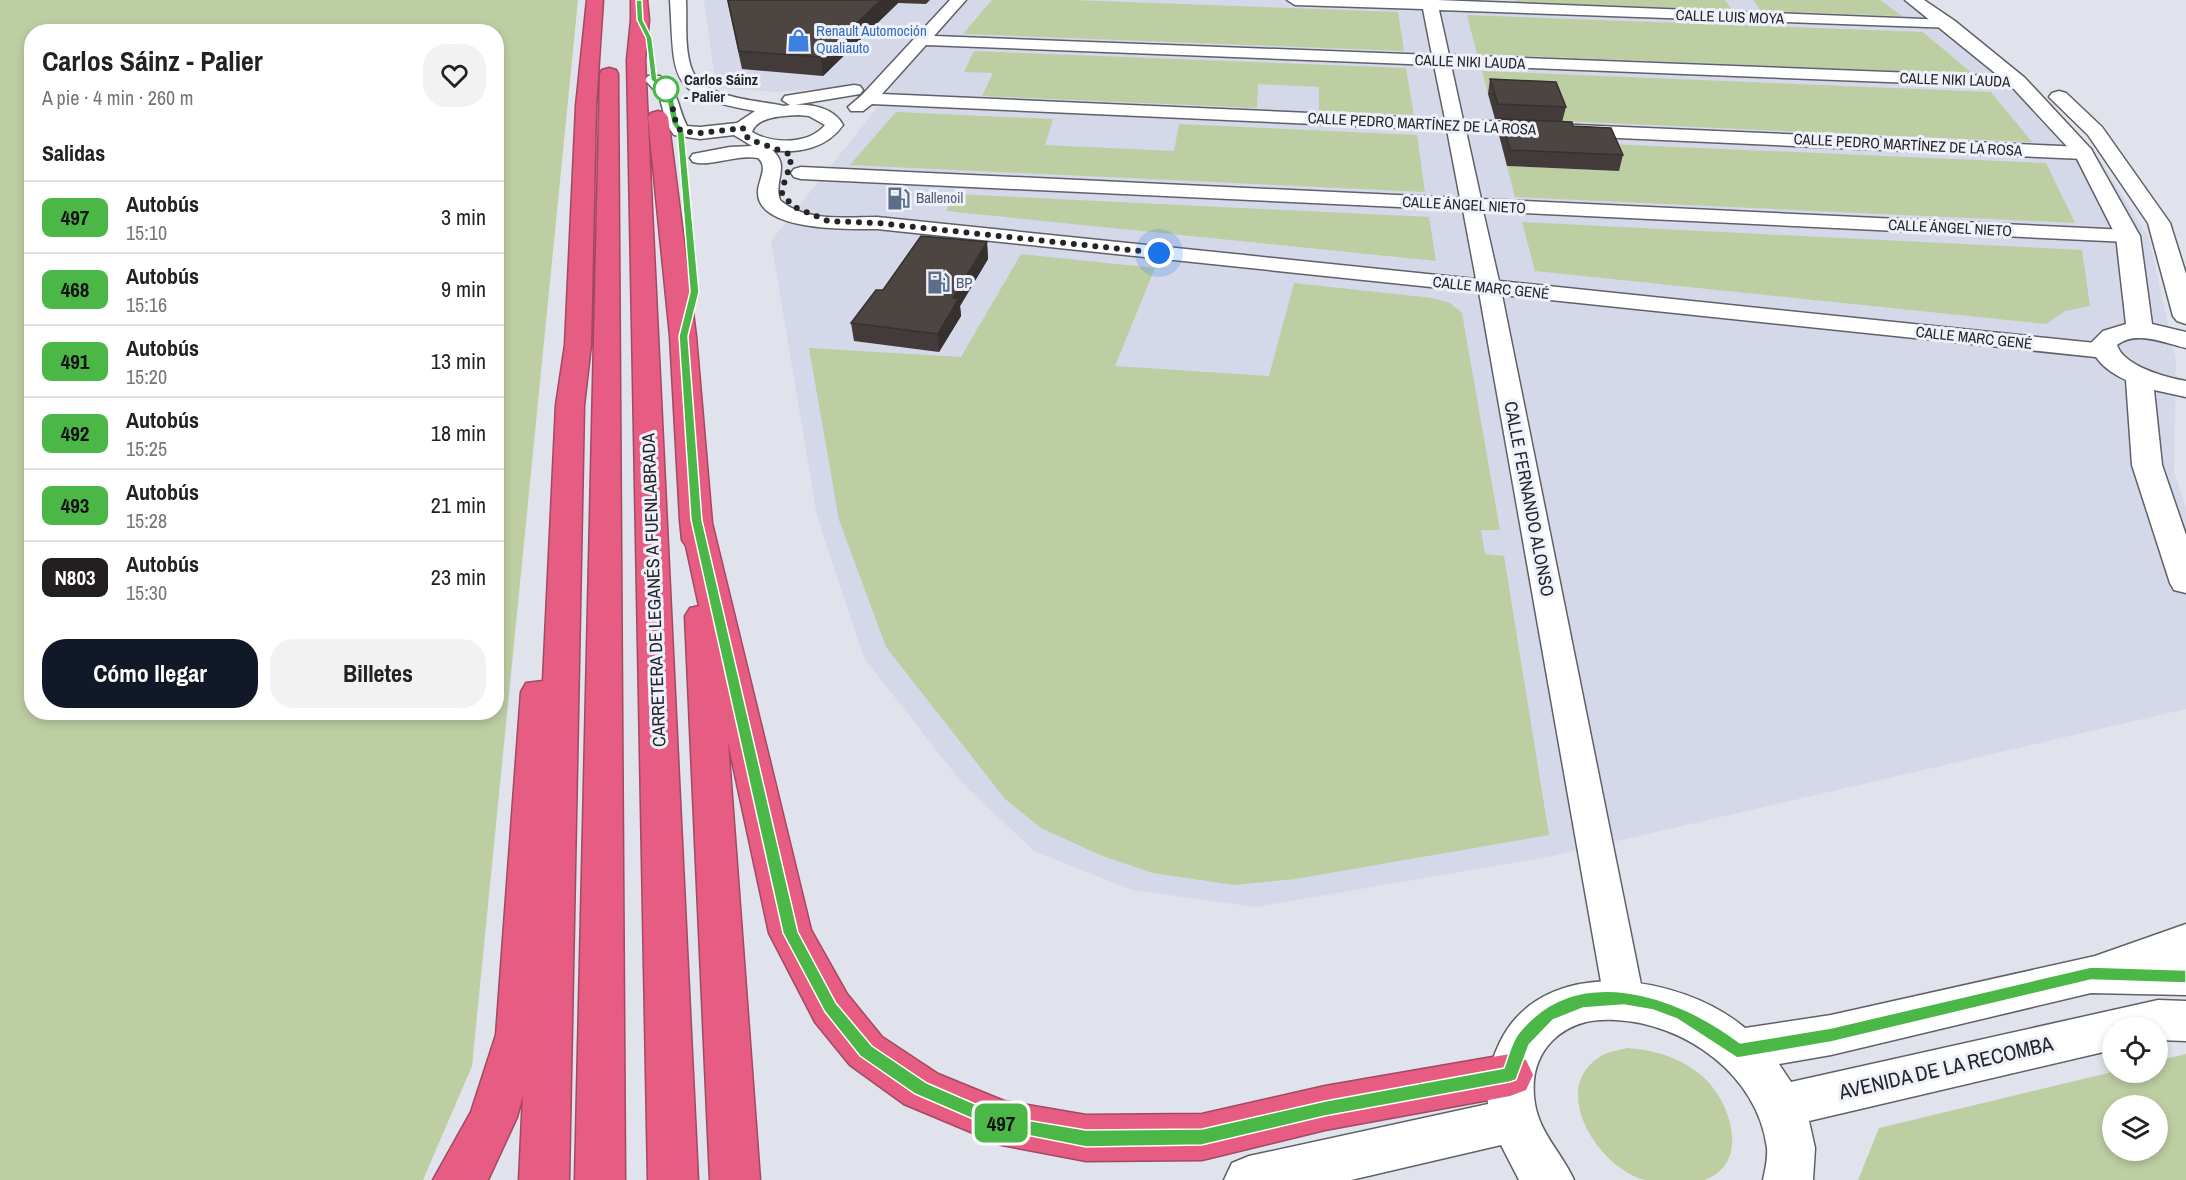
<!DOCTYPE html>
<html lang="es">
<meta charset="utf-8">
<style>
:root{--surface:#fff;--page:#f2f2f2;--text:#222;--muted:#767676;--line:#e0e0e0;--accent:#111827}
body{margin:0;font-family:"Archivo Narrow",sans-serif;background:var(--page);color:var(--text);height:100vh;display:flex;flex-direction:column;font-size:22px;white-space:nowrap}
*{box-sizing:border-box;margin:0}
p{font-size:20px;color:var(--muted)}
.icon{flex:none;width:33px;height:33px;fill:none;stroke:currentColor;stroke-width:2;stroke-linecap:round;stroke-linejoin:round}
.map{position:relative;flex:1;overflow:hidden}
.side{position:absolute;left:24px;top:24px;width:480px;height:696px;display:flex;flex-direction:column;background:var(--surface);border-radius:24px;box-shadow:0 3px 9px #0003}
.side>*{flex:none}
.badge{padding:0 12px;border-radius:9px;font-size:21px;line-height:39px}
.tools{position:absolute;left:2102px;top:1017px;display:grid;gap:12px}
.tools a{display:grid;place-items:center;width:66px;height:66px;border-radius:50%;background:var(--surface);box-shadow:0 3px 9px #0003;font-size:30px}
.you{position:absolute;width:30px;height:30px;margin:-15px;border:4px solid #fff;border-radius:50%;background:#1a73e8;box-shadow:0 0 0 9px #1a73e833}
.map>.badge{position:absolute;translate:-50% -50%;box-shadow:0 0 0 3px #fff}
h2{padding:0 18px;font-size:22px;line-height:54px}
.round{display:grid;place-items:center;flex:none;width:63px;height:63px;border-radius:24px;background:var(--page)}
.overview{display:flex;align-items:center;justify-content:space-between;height:102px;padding:0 18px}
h1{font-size:28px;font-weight:700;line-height:45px}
.action{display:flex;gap:12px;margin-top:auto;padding:12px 18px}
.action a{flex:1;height:69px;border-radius:24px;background:var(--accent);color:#fff;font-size:24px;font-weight:700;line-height:69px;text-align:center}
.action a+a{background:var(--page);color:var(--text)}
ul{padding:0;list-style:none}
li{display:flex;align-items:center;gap:18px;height:72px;padding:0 18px;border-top:2px solid var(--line)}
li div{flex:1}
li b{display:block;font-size:22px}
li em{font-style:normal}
li .badge{min-width:66px;font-weight:700;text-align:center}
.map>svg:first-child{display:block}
.built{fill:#d4d8e8}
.green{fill:#bdcea3;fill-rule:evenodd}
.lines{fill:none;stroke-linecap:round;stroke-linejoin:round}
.street-casing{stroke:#5f6168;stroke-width:3}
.secondary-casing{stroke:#5f6168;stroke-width:3}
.highway-casing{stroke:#a24962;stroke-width:3}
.street{fill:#fff;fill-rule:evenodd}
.secondary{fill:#fff;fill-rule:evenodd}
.highway{fill:#e65c82;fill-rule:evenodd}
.wall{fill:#423b39}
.shaded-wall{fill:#36302e}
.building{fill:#4d4542;stroke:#36302e;stroke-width:1.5}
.line{fill:#4ab747;stroke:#fff;stroke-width:1.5}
.walk{stroke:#242528;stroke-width:6;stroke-dasharray:0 10.8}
.stop-dot{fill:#fff;stroke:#4ab747;stroke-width:3}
.labels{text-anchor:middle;stroke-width:6;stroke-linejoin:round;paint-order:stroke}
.far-street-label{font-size:15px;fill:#242528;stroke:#eef1f9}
.far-shop-label{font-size:15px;fill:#366cbe;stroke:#eef1f9;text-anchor:start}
.far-stop-label{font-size:15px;font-weight:bold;fill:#242528;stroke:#eef1f9;text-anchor:start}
.far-service-label{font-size:15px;fill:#4e5e75;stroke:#eef1f9;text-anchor:start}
.street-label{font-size:18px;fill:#242528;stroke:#eef1f9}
.near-street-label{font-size:21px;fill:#242528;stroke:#eef1f9}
</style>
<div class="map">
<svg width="2186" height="1180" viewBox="0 0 2186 1180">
<rect width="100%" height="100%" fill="#e1e3ec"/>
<!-- built -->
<path class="built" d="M704,0H1924L2023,74L2096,153L2149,238L2176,361L2174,472L2186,507V709L1553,856L1256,907L1132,890L1034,851L962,783L864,658L817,516L771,241L892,89L840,87L776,92L716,88Z"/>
<!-- green -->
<path class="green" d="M0,0H578L472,1066L423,1180H0ZM32,32H496V712H32Z
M992,0H1072L1398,12L1404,51L963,34Z
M1516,0H1725L1732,10L1517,2Z
M1753,0H1880L1902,16L1761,11Z
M1467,15L1923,32L1973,74L1477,54Z
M974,51L1406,68L1414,115L1319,111V87L1258,84L1257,108L982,96L993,73L964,72Z
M1482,71L1991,92L2032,142L1562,121L1553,97L1488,94Z
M896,112L1053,119L1045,145L1174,151L1179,124L1417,135L1425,192L850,165Z
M1608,144L2046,163L2075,223L1515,197L1507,166L1618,171Z
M954,194L1429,217L1436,261L946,211Z
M1522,222L2082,250L2090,306L2065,311L2046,324L1535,271Z
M1021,254L1155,268L1115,366L1269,376L1294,283L1432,298L1450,303L1462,313L1500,530H1481L1485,554L1504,556L1549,835L1295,879L1234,885L1153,873L1100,855L1041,828L1005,799L886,647L839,520L809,348L961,357Z
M1627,1048C1655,1050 1679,1057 1701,1075C1730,1099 1752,1162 1705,1180C1686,1180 1663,1180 1645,1180C1597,1168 1545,1084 1605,1054C1611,1051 1620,1050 1627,1048Z
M2186,1054V1180H1858L1879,1128L2112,1072H2157V1061ZM2112,1106H2157V1150H2112Z"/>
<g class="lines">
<defs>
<path id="street" d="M670,0H686C687,22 684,49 692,70C703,99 758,100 784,106L790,105L782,100L785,96L791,95L854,85L860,86L863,90L860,94L794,105C812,104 834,108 843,125C827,148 799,154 772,150C791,166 773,181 780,200C804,222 846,217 877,217L1476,279L1463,210L801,179L794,177L791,173L794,169L801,167L1460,198L1447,130L872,104L863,111H851L848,107L862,95L950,0H966L934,36L1432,55L1423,9L1295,5L1287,0H1437L1949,20L1957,25L1955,28L1439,10L1449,55L2018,77L2024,78L2027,82L2024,86L2018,87L1451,65L1463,120L2084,147L2091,149L2093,153L2091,157L2084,159L1466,131L1481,199L2128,230L2135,232L2139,236L2135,240L2128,242L1483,211L1499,281L2105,344L2113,346L2117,351L2113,356L2105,358L1502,295L1644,999L1638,1011L1624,1016L1610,1011L1604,999L1479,292L877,229C851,229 757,232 758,192C758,180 769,167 758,158C736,154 712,167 693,162L690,158L693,154L730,147L752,146L734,135L700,139L674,135L667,125L659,95L645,80L648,76H660C681,95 676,104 687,126L700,127L737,123L755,111C666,95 675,80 670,0ZM926,45L1434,65L1445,119L882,94ZM798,115L809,116L825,125C809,145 772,144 752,132C758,116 783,116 798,115Z"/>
<path id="secondary" d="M1905,0H1924L1955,21L2025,78L2091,149L2140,236L2152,324L2186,332V348C2165,343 2136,330 2117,345C2123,366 2167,378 2186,381V397L2154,390L2162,465L2186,535V593L2174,590L2170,583L2132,465L2126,380C2111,373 2093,361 2091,343L2103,331L2126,324L2116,236L2075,155L2011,86Z
M2059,91L2066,93L2102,127L2170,223L2186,274V324L2177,321L2173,316L2148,223L2088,135L2049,97L2052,93Z
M2186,924V995L2091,993L1831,1055L1779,1064L1791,1082L2158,1000L2186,1001V1041L2157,1040V1028H2112V1050L1809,1121L1815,1148L1813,1180H1763C1765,1170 1768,1159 1767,1148C1758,1075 1685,1023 1615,1020C1591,1019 1571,1023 1553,1040C1535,1058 1531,1080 1535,1104C1540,1134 1562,1153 1574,1180H1519L1501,1145L1351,1180H1224L1232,1163L1249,1156L1488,1104C1485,1081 1490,1063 1500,1042C1543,953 1681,974 1745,1028L1831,1015L2095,956Z"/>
<path id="highway" d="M587,0H603L596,106L591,345L584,405L569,1180H519L523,1095L517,1117L488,1180H433L471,1112L496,1035L521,692L526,683L543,681L556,405L565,345L576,106Z
M631,0H647L649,20L645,60L698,1180H648L627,60L631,20Z
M609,68L616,70L618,74L625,1180H575L600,74L602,70Z
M658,111L665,113L668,117L696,336L712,523L811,930L847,994L882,1037L938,1074L1004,1101L1086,1115L1202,1114L1325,1086L1510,1054L1526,1060L1533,1075L1526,1090L1510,1096L1325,1130L1202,1160L1086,1161L1002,1145L904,1104L850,1065L815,1022L769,933L728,742L760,1180H710L685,616L690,608L699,606L686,546L682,540L680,520L670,336L648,117L651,113Z"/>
</defs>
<!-- street casing -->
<use href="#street" class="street-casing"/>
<!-- secondary casing -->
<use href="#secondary" class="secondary-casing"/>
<!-- highway casing -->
<use href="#highway" class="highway-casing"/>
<!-- street -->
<use href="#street" class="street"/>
<!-- secondary -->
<use href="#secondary" class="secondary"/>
<!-- highway -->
<use href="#highway" class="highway"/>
</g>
<!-- wall -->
<path class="wall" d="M727,0H930L926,4L898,3L823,76L742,69Z
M1490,79L1566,107L1562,122L1573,126L1623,155L1619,171L1507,166L1499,135L1502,119H1495L1488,94Z
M987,242L988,259L960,306L961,316L939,352L854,341L851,323L883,290Z"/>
<!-- shaded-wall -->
<path class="shaded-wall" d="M881,0H898V3L823,76L821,57Z
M987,242L988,259L960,306L961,316L939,352L938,334L953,298Z"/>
<!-- building -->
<path class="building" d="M728,0H881L821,57L739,51Z
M1490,79L1556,82L1566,107L1498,104Z
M1502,119L1572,122L1573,126L1611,128L1623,155L1510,150Z
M921,236L987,242L953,298H959L938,334L851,323L876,290H883Z"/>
<!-- line -->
<path class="line" d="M636,0H642L643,20L652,38L657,79L672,92L679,124L684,131L699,292L688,336L702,520L798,932L836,1003L872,1046L927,1083L1003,1116L1086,1130L1202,1129L1325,1101L1504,1068C1508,1058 1511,1043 1518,1034C1576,960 1677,995 1740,1043L1831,1028L2091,967L2186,970V983L2091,980L1831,1042L1737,1058L1677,1019L1653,1010L1624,1005L1583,1008L1553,1020L1529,1045L1516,1080L1510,1082L1325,1116L1202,1145L1086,1147L996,1129L915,1094L860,1056L825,1012L783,933L691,520L679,336L690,292L677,131L672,124L665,92L651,80L646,38L637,20Z"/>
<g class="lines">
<!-- walk -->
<path class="walk" d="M666,89C675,102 671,119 681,131L700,133L743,128V134C753,143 777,148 791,155C791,170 783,180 782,194L794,207L828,221L877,223L1159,253"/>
</g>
<!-- icons -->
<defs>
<symbol id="shop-bare" viewBox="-9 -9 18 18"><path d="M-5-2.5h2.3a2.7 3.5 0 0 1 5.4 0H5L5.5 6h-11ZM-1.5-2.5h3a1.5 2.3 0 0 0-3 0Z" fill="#3f7fe0" stroke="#eef1f9" stroke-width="2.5" paint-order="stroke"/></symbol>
<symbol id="fuel-bare" viewBox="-9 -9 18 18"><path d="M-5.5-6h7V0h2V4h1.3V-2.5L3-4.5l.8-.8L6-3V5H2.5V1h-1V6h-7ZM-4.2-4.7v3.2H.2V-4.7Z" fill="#5c6f8a" stroke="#eef1f9" stroke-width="2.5" paint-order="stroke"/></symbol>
</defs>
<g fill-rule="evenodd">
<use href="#shop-bare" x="782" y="24" width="33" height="33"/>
<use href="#fuel-bare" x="882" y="182" width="33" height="33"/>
<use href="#fuel-bare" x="922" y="266" width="33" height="33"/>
</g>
<!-- markers -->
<circle class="stop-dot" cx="666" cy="89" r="12"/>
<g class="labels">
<!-- far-street labels -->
<g class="far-street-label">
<text transform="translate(1730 17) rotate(2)" y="5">CALLE LUIS MOYA</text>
<text transform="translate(1470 62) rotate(2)" y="5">CALLE NIKI LAUDA</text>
<text transform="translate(1955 80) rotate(2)" y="5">CALLE NIKI LAUDA</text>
<text transform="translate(1422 124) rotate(3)" y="5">CALLE PEDRO MARTÍNEZ DE LA ROSA</text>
<text transform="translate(1908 145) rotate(3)" y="5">CALLE PEDRO MARTÍNEZ DE LA ROSA</text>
<text transform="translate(1464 205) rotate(3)" y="5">CALLE ÁNGEL NIETO</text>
<text transform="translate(1950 228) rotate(3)" y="5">CALLE ÁNGEL NIETO</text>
<text transform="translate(1491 288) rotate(6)" y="5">CALLE MARC GENÉ</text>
<text transform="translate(1974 338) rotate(6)" y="5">CALLE MARC GENÉ</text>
</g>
<!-- far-shop labels -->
<g class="far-shop-label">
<text x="816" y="36">Renault Automoción<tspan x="816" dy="17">Qualiauto</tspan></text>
</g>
<!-- far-stop labels -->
<g class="far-stop-label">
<text x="684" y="85">Carlos Sáinz<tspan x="684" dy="17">- Palier</tspan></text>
</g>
<!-- far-service labels -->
<g class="far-service-label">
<text x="916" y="203">Ballenoil</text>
<text x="956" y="288">BP</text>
</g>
<!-- street labels -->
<g class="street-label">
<text transform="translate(1529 499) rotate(79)" y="6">CALLE FERNANDO ALONSO</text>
<text transform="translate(654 590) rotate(-92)" y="6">CARRETERA DE LEGANÉS A FUENLABRADA</text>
</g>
<!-- near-street labels -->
<g class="near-street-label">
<text transform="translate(1946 1068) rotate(-13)" y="7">AVENIDA DE LA RECOMBA</text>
</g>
</g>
</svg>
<div class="tools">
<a><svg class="icon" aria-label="locate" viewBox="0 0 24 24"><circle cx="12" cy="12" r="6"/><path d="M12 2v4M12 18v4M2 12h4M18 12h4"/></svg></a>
<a><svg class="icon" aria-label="layers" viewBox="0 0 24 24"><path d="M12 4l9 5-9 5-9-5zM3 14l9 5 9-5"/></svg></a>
</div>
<div class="you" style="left:1159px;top:253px"></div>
<b class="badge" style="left:1001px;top:1123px;background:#4ab747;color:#111">497</b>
<section class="side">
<div class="overview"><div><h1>Carlos Sáinz - Palier</h1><p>A pie · 4 min · 260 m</p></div><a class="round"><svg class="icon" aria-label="heart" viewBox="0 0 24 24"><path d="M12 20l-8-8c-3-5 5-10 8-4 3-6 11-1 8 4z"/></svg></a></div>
<h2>Salidas</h2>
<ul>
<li><span class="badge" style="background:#4ab747;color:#111">497</span><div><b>Autobús</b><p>15:10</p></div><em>3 min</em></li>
<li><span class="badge" style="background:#4ab747;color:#111">468</span><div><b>Autobús</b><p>15:16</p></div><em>9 min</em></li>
<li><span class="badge" style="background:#4ab747;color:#111">491</span><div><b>Autobús</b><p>15:20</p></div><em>13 min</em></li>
<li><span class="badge" style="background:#4ab747;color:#111">492</span><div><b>Autobús</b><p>15:25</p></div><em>18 min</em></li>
<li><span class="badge" style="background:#4ab747;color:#111">493</span><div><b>Autobús</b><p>15:28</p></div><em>21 min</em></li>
<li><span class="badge" style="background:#231f20;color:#fff">N803</span><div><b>Autobús</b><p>15:30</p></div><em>23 min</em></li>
</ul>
<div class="action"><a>Cómo llegar</a><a>Billetes</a></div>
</section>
</div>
